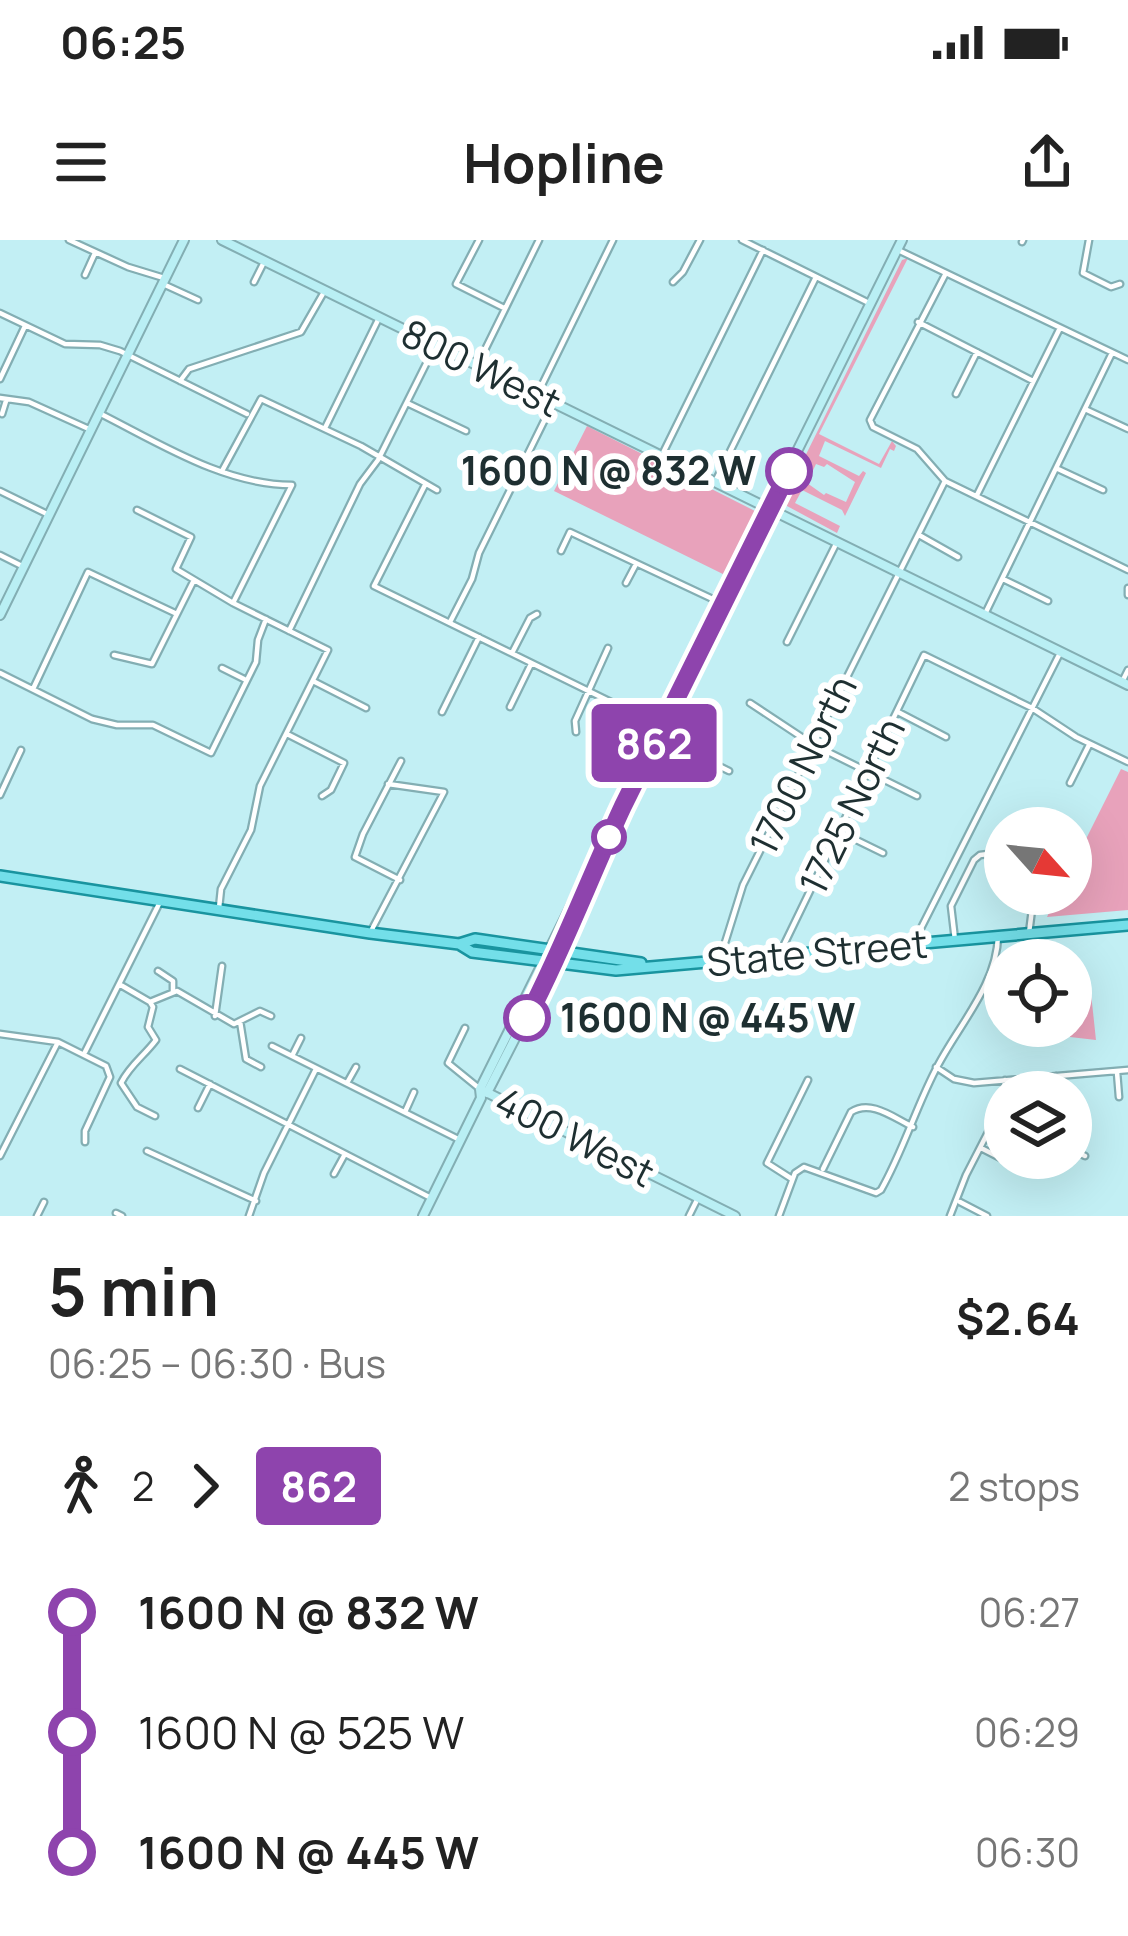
<!DOCTYPE html>
<meta charset="utf-8">
<style>
:root{--surface:#fff;--page:#f6f6f6;--text:#222;--muted:#767676}
body{margin:0;font-family:Manrope,sans-serif;background:var(--page);color:var(--text);height:100vh;display:flex;flex-direction:column;font-size:45px;white-space:nowrap}
*{box-sizing:border-box;margin:0}
p{font-size:39px;color:var(--muted)}
.icon{flex:none;width:66px;height:66px;fill:none;stroke:currentColor;stroke-width:2;stroke-linecap:round;stroke-linejoin:round}
.map{position:relative;height:976px;overflow:hidden}
.drawer{display:flex;flex-direction:column;background:var(--surface);flex:1}
.drawer>*{flex:none}
.badge{padding:0 24px;border-radius:9px;font-size:42px;line-height:78px}
.needle{width:78px;rotate:117deg}
.controls{position:absolute;left:984px;top:567px;display:grid;gap:24px}
.controls a{display:grid;place-items:center;width:108px;height:108px;border-radius:50%;background:var(--surface);box-shadow:0 12px 48px #0002;font-size:60px}
.map>.badge{position:absolute;translate:-50% -50%;box-shadow:0 0 0 6px #fff}
.legs{display:flex;align-items:center;gap:18px;height:132px;padding:0 48px;font-size:39px}
.legs p{margin-inline-start:auto}
.summary{display:flex;align-items:center;justify-content:space-between;height:204px;padding:0 48px}
h1{font-size:66px;font-weight:700;line-height:90px}
ul{padding:0 48px;list-style:none}
li{display:flex;align-items:center;gap:42px;height:120px;font-size:45px}
li i{display:grid;place-items:center;width:18px;height:100%;margin:0 15px;background:currentColor}
li i::after{content:'';width:30px;height:30px;margin:-15px;border:9px solid;border-radius:50%;background:var(--surface)}
li p{margin-inline-start:auto}
li:first-child i{background:linear-gradient(#0000 50%,currentColor 0)}
li:last-child i{background:linear-gradient(currentColor 50%,#0000 0)}
.status{display:flex;justify-content:space-between;align-items:center;height:84px;padding:0 60px;background:var(--surface);direction:ltr}
.status svg{height:33px;fill:currentColor}
header{display:flex;justify-content:space-between;align-items:center;height:156px;padding:0 48px;background:var(--surface);font-size:54px;font-weight:700}
.map>svg:first-child{display:block}
.green{fill:#e8a2bb;fill-rule:evenodd}
.lines{fill:none;stroke-linecap:round;stroke-linejoin:round}
.street-casing{stroke:#83aeb3;stroke-width:9}
.secondary-casing{stroke:#83aeb3;stroke-width:12}
.primary-casing{stroke:#19949f;stroke-width:14}
.street{stroke:#fff;stroke-width:4.5}
.secondary{stroke:#b9eff4;stroke-width:8}
.primary{stroke:#73dfe9;stroke-width:9}
.line-1-casing{stroke:#fff;stroke-width:27}
.line-1{stroke:#8e44ad;stroke-width:18}
.stop-1-dot{fill:#fff;stroke:#8e44ad;stroke-width:6}
.labels{text-anchor:middle;stroke-width:12;stroke-linejoin:round;paint-order:stroke}
.street-label{font-size:39px;fill:#1e2f31;stroke:#fff}
.stop-label{font-size:39px;font-weight:bold;fill:#1e2f31;stroke:#fff;text-anchor:end}
</style>
<div class="status"><b>06:25</b><svg viewBox="0 0 49 12"><path d="M0 12V9h3v3zM5 12V6h3v6zM10 12V3h3v9zM15 12V0h3v12zM26 1h20v11H26zM47 4h2v5h-2z"/></svg></div>
<header><svg class="icon" aria-label="menu" viewBox="0 0 24 24"><path d="M4 6h16M4 12h16M4 18h16"/></svg>Hopline<svg class="icon" aria-label="share" viewBox="0 0 24 24"><path d="M12 15V3M7 8l5-5 5 5M5 13v7h14v-7"/></svg></header>
<div class="map">
<svg width="1128" height="976" viewBox="0 0 1128 976">
<rect width="100%" height="100%" fill="#c2eff4"/>
<!-- green -->
<path class="green" d="M908,18L819,194L879,224L892,201L896,206L894,211L890,209L881,228L825,201L819,216L859,236L863,231L866,233L845,276L842,270L802,250L795,263L840,286L837,293L787,266L784,259L902,20ZM816,224L824,227L827,224L855,242L846,262L826,253L824,255L807,243Z
M587,186L755,271V284L729,337L554,251Z
M1121,529L1128,532V670L1047,677L1058,654H1071V629Z
M1090,744L1096,800L1070,797L1071,746Z"/>
<g class="lines">
<defs>
<path id="street" d="M69,0L128,27L164,38
M479,0L456,44L504,68
M742,0L871,64
M1089,0L1083,33L1111,47L1120,44
M1022,2L1023,0
M898,10L1128,120
M946,33L870,180L873,187L917,209L945,241L1128,330
M85,35L95,13
M254,42L264,22
M673,42L683,32L700,0
M163,44L198,60
M0,73L65,104L100,105L120,111L247,174
M918,82L1033,141
M477,126L539,0
M0,139L25,86
M180,141L189,129L301,92L324,52
M956,154L977,112
M537,155L613,0
M0,158L29,162L91,190
M407,163L466,191
M1087,170L1128,189
M99,173C159,203 224,245 292,245L233,363
M2,174L6,161
M325,188L378,80
M662,215L763,10
M1058,229L1103,250
M222,231L261,159L361,206L437,250
M715,242L816,37
M425,245L374,346L660,486
M0,251L49,275
M977,255L1060,88
M137,270L191,297L176,329L233,363L328,410L260,546L251,590L221,649L219,668
M919,295L958,317
M561,311L570,292L719,362
M0,315L22,326
M1003,339L1048,361
M626,343L635,326
M1128,348V355
M985,374L1112,113
M450,382L472,339L479,313L552,165
M289,391L360,244L378,220L434,108
M787,402L837,302
M512,413L530,378L537,374
M114,415L152,424L194,340
M222,428L244,439
M0,433L92,479L117,485H153L211,513L256,422L258,400L266,379
M313,441L366,468
M1122,442L1128,430
M33,449L88,332L177,374
M750,463L812,504L917,556
M510,467L531,424
M442,472L479,397
M898,472L946,497
M576,492L575,481L608,408
M287,494L344,523L331,550L322,556
M658,496L729,531
M1070,543L1089,505
M0,555L21,510
M840,592L883,613
M400,640L355,617L363,594L401,521
M370,693L444,552L388,544
M1029,693L1034,654
M955,700L951,666L974,620L980,615L1005,612
M913,704L1059,415
M779,715L924,415L1032,468L1076,497L1128,522
M719,722L743,645L945,241
M158,731L173,741V751
M119,744L150,762
M150,762L153,767L148,787L156,800C144,816 130,825 121,843L137,867L155,876
M150,762L177,751L234,784L260,771L271,776
M215,776L222,726
M240,781L246,819L261,827
M465,788L448,823L480,849
M0,794L58,802L106,826L110,837L85,891V902
M272,806L460,900
M85,812L160,662
M292,816L301,798
M936,827L954,839L974,843L1128,830
M180,829L431,958
M1117,832L1119,857
M1056,836L1057,852
M347,843L356,827
M198,868L210,844
M405,872L414,852
M981,908L1026,931L1033,918
M1071,909L1085,916
M147,911L256,961
M0,916L57,804
M823,929L851,872C871,859 894,878 913,887
M334,934L345,914
M792,939L767,923L808,840
M960,962L987,976
M116,973L122,976
M37,976L44,962
M249,976L264,933L316,829
M689,976L698,958
M779,976L795,933L804,927L876,953L881,950C903,911 915,870 935,831C956,788 997,746 998,696
M950,976L966,935L1003,863L1005,840"/>
<path id="secondary" d="M222,0L1128,445
M0,375L184,0
M480,849L735,976
M487,853L582,667L596,634L597,620
M423,976L481,858L480,849L902,0"/>
<path id="primary" d="M0,636L370,693L459,704L475,699L641,723
M459,704L472,712L616,730L1128,685"/>
</defs>
<!-- street casing -->
<use href="#street" class="street-casing"/>
<!-- secondary casing -->
<use href="#secondary" class="secondary-casing"/>
<!-- primary casing -->
<use href="#primary" class="primary-casing"/>
<!-- street -->
<use href="#street" class="street"/>
<!-- secondary -->
<use href="#secondary" class="secondary"/>
<!-- primary -->
<use href="#primary" class="primary"/>
</g>
<g class="lines">
<defs>
<path id="line-1" d="M527,778C563,709 590,637 623,566L789,231"/>
</defs>
<!-- line-1 casing -->
<use href="#line-1" class="line-1-casing"/>
<!-- line-1 -->
<use href="#line-1" class="line-1"/>
</g>
<!-- markers -->
<g class="stop-1-dot">
<circle cx="789" cy="231" r="21"/>
<circle cx="609" cy="597" r="15"/>
<circle cx="527" cy="778" r="21"/>
</g>
<g class="labels">
<!-- street labels -->
<g class="street-label">
<text transform="translate(481 128) rotate(26)" y="14">800 West</text>
<text transform="translate(803 525) rotate(-64)" y="14">1700 North</text>
<text transform="translate(852 566) rotate(-64)" y="14">1725 North</text>
<text transform="translate(817 713) rotate(-5)" y="14">State Street</text>
<text transform="translate(575 897) rotate(27)" y="14">400 West</text>
</g>
<!-- stop labels -->
<g class="stop-label">
<text x="756" y="245">1600 N @ 832 W</text>
<text x="560" y="792" text-anchor="start">1600 N @ 445 W</text>
</g>
</g>
</svg>
<div class="controls">
<a><svg class="needle" viewBox="-14 -14 28 28"><path d="M0-13l5 13h-10z" fill="#e53935"/><path d="M0 13l5-13h-10z" fill="#767676"/></svg></a>
<a><svg class="icon" aria-label="locate" viewBox="0 0 24 24"><circle cx="12" cy="12" r="6"/><path d="M12 2v4M12 18v4M2 12h4M18 12h4"/></svg></a>
<a><svg class="icon" aria-label="layers" viewBox="0 0 24 24"><path d="M12 4l9 5-9 5-9-5zM3 14l9 5 9-5"/></svg></a>
</div>
<b class="badge" style="left:654px;top:503px;background:#8e44ad;color:#fff">862</b>
</div>
<section class="drawer">
<div class="summary"><div><h1>5 min</h1><p>06:25 – 06:30 · Bus</p></div><b>$2.64</b></div>
<div class="legs"><svg class="icon" aria-label="walk" viewBox="0 0 24 24"><circle cx="13" cy="4" r="2"/><path d="M13 8l-2 6 4 7M11 14l-3 7M7 12l3-4h3l4 4"/></svg>2<svg class="icon" aria-label="forward" viewBox="0 0 24 24"><path d="M9 5l7 7-7 7"/></svg><b class="badge" style="background:#8e44ad;color:#fff">862</b><p>2 stops</p></div>
<ul>
<li><i style="color:#8e44ad"></i><b>1600 N @ 832 W</b><p>06:27</p></li>
<li><i style="color:#8e44ad"></i><span>1600 N @ 525 W</span><p>06:29</p></li>
<li><i style="color:#8e44ad"></i><b>1600 N @ 445 W</b><p>06:30</p></li>
</ul>
</section>
